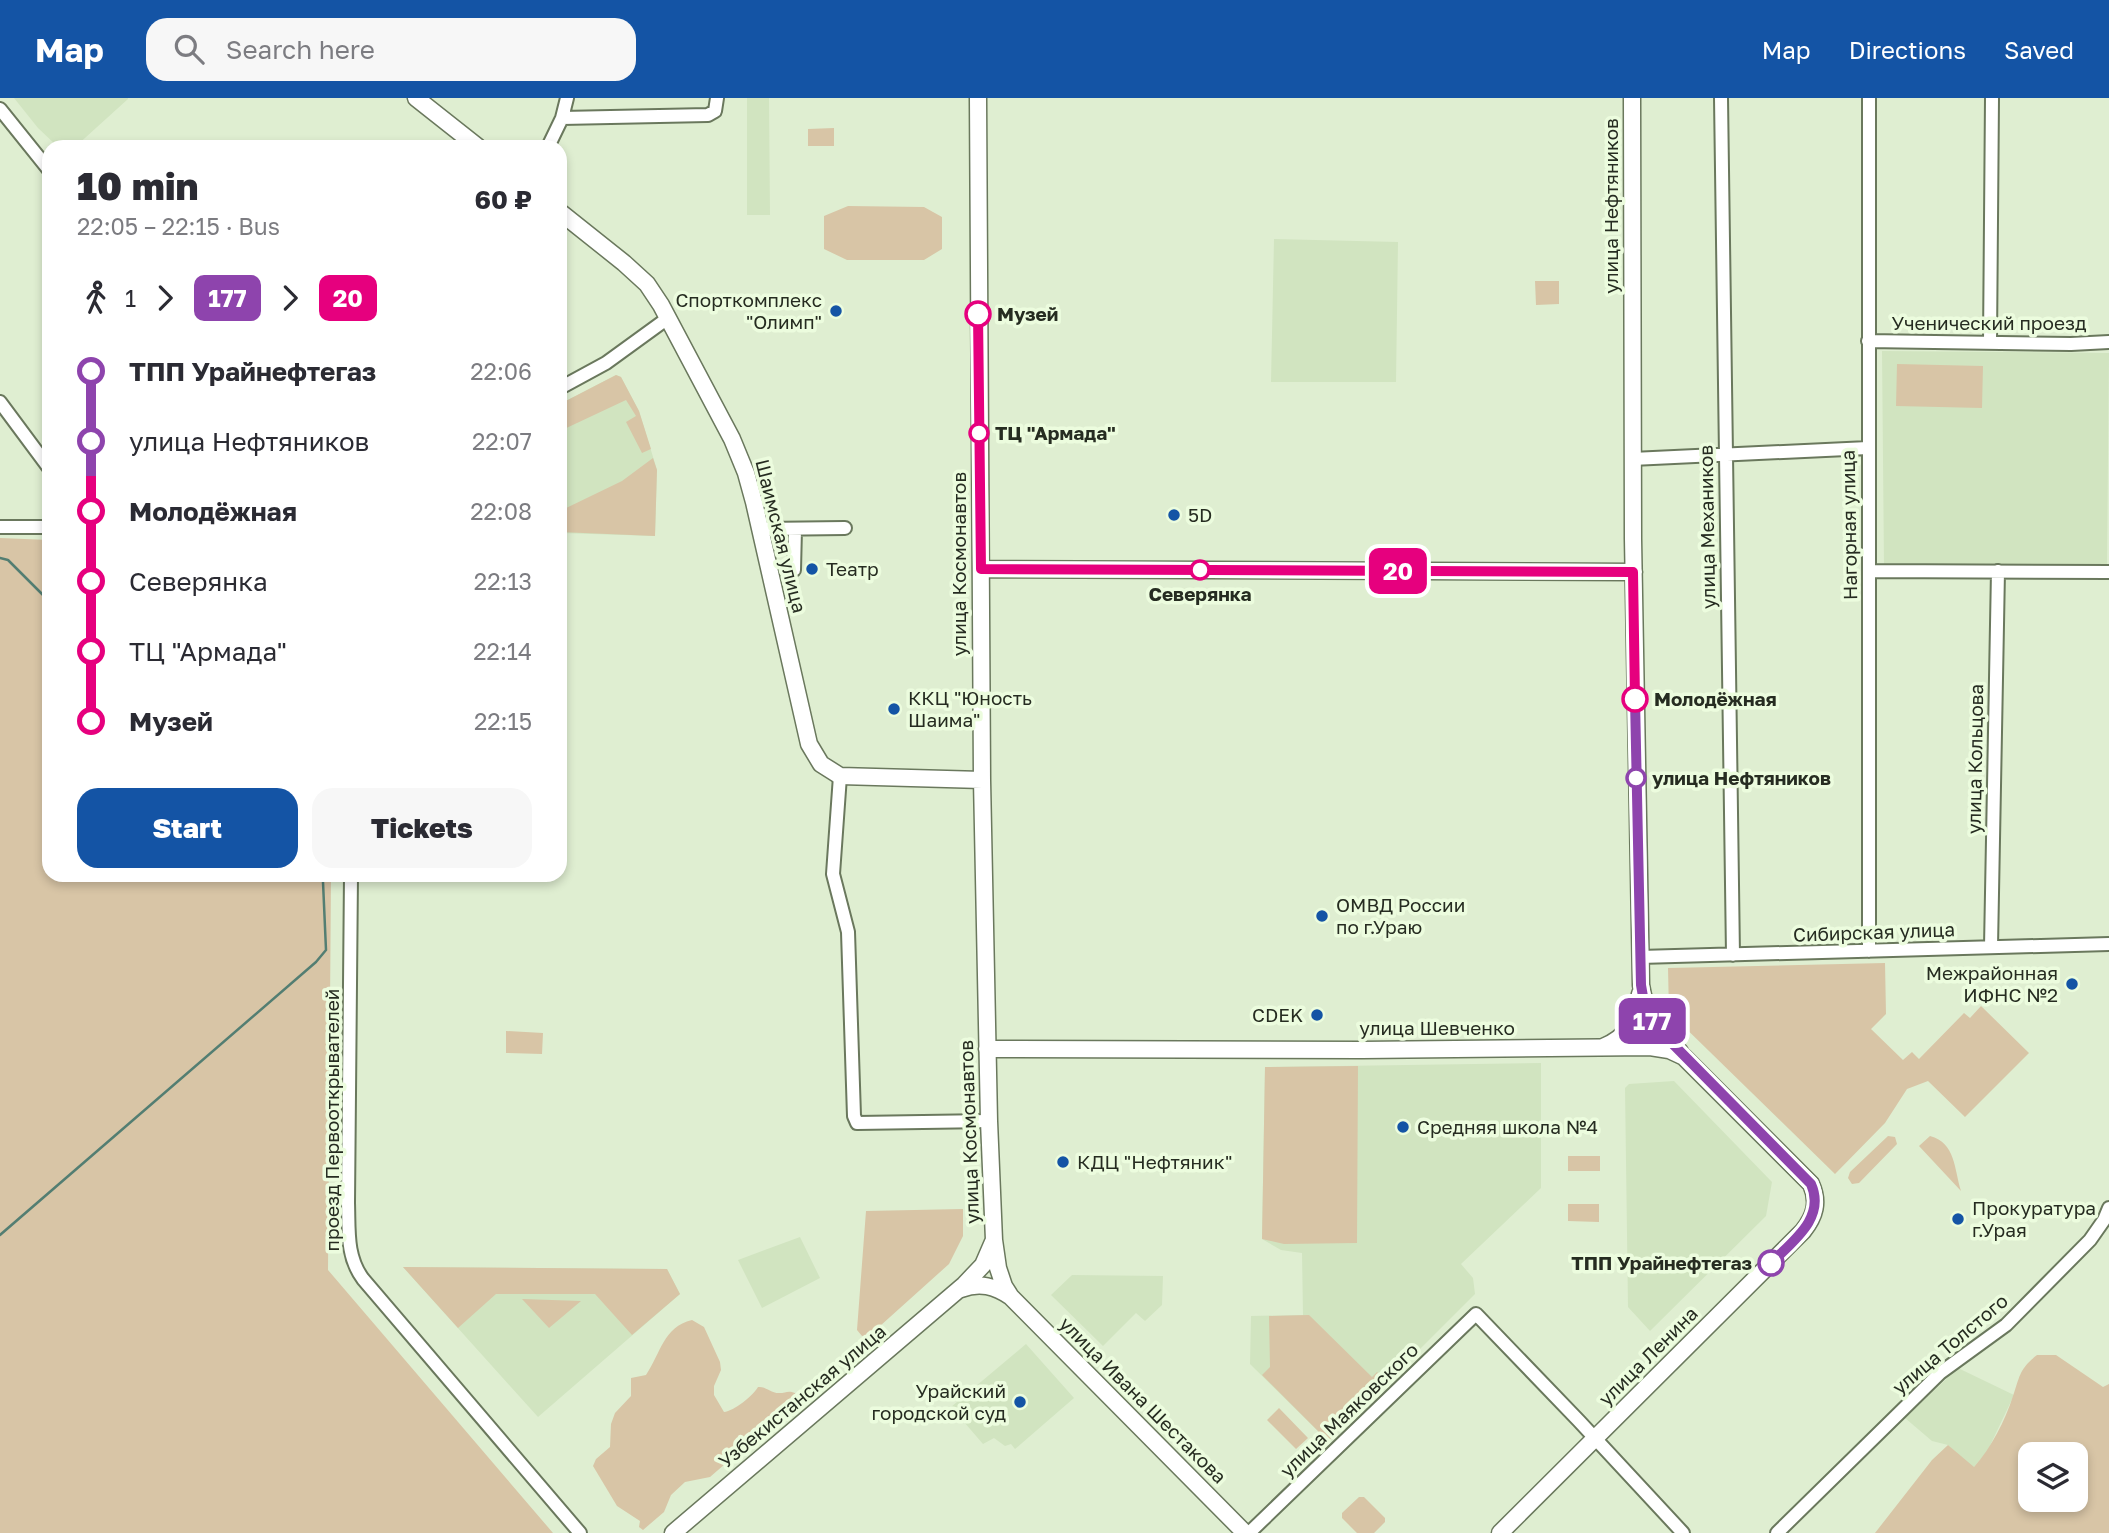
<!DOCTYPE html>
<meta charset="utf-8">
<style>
:root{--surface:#fff;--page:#f7f7f7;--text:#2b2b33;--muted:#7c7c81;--accent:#1454a5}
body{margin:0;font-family:"Golos Text",sans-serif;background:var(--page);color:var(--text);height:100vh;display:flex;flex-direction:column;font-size:26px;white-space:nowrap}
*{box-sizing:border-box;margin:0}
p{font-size:23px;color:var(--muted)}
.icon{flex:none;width:38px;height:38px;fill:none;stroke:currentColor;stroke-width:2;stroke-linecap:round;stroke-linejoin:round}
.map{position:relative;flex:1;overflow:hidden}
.panel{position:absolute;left:42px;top:42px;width:525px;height:742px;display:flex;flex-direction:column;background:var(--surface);border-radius:21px;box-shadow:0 4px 10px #0003}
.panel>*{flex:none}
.badge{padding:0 14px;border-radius:10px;font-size:24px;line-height:46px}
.fabs{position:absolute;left:2018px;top:1344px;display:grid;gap:14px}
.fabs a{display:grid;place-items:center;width:70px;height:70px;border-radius:14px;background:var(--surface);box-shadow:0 4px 10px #0003;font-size:35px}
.map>.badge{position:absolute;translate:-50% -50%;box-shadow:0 0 0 4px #fff}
.legs{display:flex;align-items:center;gap:10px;height:77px;padding:0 35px;font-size:23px}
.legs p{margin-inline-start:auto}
.summary{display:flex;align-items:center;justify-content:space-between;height:119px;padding:0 35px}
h1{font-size:38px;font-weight:800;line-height:52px}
.button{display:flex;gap:14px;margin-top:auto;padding:14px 35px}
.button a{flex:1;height:80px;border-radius:21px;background:var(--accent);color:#fff;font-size:28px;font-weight:800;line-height:80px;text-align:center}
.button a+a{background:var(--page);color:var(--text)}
ul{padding:0 35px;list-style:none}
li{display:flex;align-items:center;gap:24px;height:70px;font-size:26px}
li i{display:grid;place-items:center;width:10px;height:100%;margin:0 9px;background:currentColor}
li i::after{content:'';width:18px;height:18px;margin:-9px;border:5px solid;border-radius:50%;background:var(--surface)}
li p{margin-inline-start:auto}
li:first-child i{background:linear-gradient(#0000 50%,currentColor 0)}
li:last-child i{background:linear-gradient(currentColor 50%,#0000 0)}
header{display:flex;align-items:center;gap:42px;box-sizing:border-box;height:98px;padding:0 35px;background:var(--accent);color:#fff}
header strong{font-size:33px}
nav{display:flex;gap:38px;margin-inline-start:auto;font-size:24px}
.search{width:490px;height:63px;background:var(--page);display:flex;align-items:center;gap:18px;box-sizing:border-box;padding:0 24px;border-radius:21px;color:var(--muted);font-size:26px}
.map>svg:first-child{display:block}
.built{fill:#d1e4c0}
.green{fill:#d8c5a6;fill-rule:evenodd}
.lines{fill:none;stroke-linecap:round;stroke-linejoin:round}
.stream{stroke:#537e72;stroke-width:2.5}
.minor-casing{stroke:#6a785d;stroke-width:16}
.major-casing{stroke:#6a785d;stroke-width:19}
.minor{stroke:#fff;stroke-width:12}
.major{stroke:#fff;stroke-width:16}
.line-1-casing{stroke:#fff;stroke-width:16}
.line-2-casing{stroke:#fff;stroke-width:16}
.line-1{stroke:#8e44ad;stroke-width:10}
.line-2{stroke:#e6007e;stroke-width:10}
.poi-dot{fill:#1454a5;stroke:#ecfcde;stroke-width:2.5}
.stop-2-dot{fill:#fff;stroke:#e6007e;stroke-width:3.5}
.stop-1-dot{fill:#fff;stroke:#8e44ad;stroke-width:3.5}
.labels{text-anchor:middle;stroke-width:7;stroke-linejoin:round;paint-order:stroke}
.street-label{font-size:19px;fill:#262c21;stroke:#ecfcde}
.poi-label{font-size:19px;fill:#262c21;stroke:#ecfcde;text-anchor:start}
.stop-label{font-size:19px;font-weight:bold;fill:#262c21;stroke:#ecfcde;text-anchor:start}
</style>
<header>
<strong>Map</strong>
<div class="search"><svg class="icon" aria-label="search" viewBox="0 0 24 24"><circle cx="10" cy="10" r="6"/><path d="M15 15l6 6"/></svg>Search here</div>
<nav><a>Map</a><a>Directions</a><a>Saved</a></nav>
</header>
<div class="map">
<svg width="2109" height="1435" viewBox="0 0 2109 1435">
<rect width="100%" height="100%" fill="#dfeed1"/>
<!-- built -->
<path class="built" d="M14,0H128V1L75,49H58L38,30Z
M747,0H769L770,117H747Z
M1274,141L1398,144L1396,284H1271Z
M1882,253L2109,255L2107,468H1884Z
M616,277L621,279L639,313L657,372L655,438L560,435V306Z
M1541,965V1090L1461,1166L1473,1180L1475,1196L1328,1343L1250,1266L1251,1218L1303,1217L1302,1155L1281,1152L1262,1141L1265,969Z
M1674,983L1772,1084L1766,1118L1650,1233L1628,1209L1625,990L1629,986Z
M800,1139L820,1180L762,1210L738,1162Z
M403,1169L667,1171L680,1196L538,1319Z
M1072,1177L1163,1178L1162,1207L1145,1223L1136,1215L1103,1248L1051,1197Z
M1026,1246L1074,1300L1015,1351L1011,1346L1005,1348L994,1340L983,1346L951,1309Z
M1958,1270L2014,1297L1987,1354L1973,1370L1948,1347L1932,1343L1905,1320Z"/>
<!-- green -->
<path class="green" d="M834,30V48H808V31Z
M848,108L924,109L942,119V151L924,162H847L824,151V118Z
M1535,183H1559V206L1536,207Z
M1897,266L1983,268L1982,310L1896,308Z
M616,277L621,279L639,313L651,351L642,355L626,324L636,318L626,302L560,333V306Z
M653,360L657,372L655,438L560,434V413L622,383Z
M0,440L49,442V777H331L328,1172L553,1435H0Z
M1885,865L1886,916L1871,931L1903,962L1912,954L1919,961L1964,915L1970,920L1981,908L2029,955L1965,1019L1928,983L1907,991L1885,1025L1835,1076L1669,914L1668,870Z
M506,933L543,935L542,956L506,955Z
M1358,968L1357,1145L1284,1146L1262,1141L1265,969Z
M1888,1038L1895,1039L1897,1046L1859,1085L1852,1086L1848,1080L1850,1074Z
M1930,1038C1956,1045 1954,1071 1961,1093L1919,1048Z
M1568,1058H1600V1073H1568Z
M1568,1106H1599V1124L1568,1123Z
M963,1111V1138L949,1166L870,1237L862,1238L857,1232L866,1113Z
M403,1169L667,1171L680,1196L632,1237L595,1196H496L458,1230Z
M522,1201L581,1203L549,1230Z
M1309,1217L1372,1279L1377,1274L1387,1285L1328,1343L1262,1277L1270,1269L1269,1218Z
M692,1222L704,1229L720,1264L721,1272L714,1288V1297L724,1314C734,1313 753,1298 758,1289C766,1288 770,1295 779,1295C786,1295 788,1292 795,1295V1303L785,1314L710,1379L685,1384L671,1397L664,1414L643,1432L639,1429L640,1423L617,1408L593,1368L596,1361L610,1349L611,1326L615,1315L631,1298V1280L646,1277C661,1255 663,1229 692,1222Z
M2037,1257H2056L2103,1289L2109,1286V1435H1875L1932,1362L1948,1347L1974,1369C1991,1350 2005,1323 2013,1298C2020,1278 2019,1271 2037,1257ZM2030,1356H2076V1402H2030Z
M1279,1310L1308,1340L1296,1351L1267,1322Z
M1359,1399H1364L1385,1420V1424L1374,1435H1357L1342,1420V1415Z"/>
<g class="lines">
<!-- stream -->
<path class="stream" d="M0,460L8,462L49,503
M0,1137L316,864L326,852L323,784L320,777"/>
<defs>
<path id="minor" d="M1721,0L1733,857
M1869,0V853
M0,11L49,72
M562,20L567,0
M548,49L562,20L708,17L715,13L717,0
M1868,243L2071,246L2109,244
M1990,245L1992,0
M560,290L606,265L668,220
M0,304L49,370
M1632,361L1868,350
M0,429H49
M760,431L845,430
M794,472L795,431
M1870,473L2109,474
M840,678L833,776L848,834L854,1018L857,1025L989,1023
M351,777L348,1105C349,1132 346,1158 363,1181L580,1435
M1991,849L1998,473
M1640,859L2109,846
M1249,1435L1476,1216L1579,1323L1683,1435
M1777,1435L1940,1275L2006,1227L2090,1142L2104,1122L2109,1110"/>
<path id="major" d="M416,0L478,49
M978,0L982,682L989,1023L994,1142L998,1170L1004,1188L1011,1199
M1632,0L1633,441L1641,887C1646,920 1659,931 1680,954
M560,114L624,165L647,186L661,207L732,341L746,375L754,404L809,646L821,666L840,678L982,682
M981,471L1634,474
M1603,949C1628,939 1636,922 1640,896
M987,951L1362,952L1650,949L1669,952L1684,959L1811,1086C1819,1104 1815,1118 1803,1133L1500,1435
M961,1191C980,1184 995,1188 1011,1199L1245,1435
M673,1435L964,1187L983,1167L993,1144"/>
</defs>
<!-- minor casing -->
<use href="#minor" class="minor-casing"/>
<!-- major casing -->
<use href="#major" class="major-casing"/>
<!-- minor -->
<use href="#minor" class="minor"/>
<!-- major -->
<use href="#major" class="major"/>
</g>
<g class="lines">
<defs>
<path id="line-1" d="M1635,601L1641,887L1645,910L1655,928L1811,1086C1826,1120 1793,1143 1771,1165"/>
<path id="line-2" d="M978,216L981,471L1633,474L1635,601"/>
</defs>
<!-- line-1 casing -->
<use href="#line-1" class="line-1-casing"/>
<!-- line-2 casing -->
<use href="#line-2" class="line-2-casing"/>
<!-- line-1 -->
<use href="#line-1" class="line-1"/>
<!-- line-2 -->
<use href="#line-2" class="line-2"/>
</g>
<!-- markers -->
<g class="poi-dot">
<circle cx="836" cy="213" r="7"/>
<circle cx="1174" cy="417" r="7"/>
<circle cx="812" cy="471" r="7"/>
<circle cx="894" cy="611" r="7"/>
<circle cx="1322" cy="818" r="7"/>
<circle cx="2072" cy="886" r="7"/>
<circle cx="1317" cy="917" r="7"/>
<circle cx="1403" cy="1029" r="7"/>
<circle cx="1063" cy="1064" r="7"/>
<circle cx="1958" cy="1121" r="7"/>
<circle cx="1020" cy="1304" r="7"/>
</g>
<g class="stop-2-dot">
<circle cx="978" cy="216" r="12"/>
<circle cx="979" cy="335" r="9"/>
<circle cx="1200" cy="472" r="9"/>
<circle cx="1635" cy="601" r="12"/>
</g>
<g class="stop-1-dot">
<circle cx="1636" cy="680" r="9"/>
<circle cx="1771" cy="1165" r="12"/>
</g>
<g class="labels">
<!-- street labels -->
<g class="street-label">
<text transform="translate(1611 108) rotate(-90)" y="7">улица Нефтяников</text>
<text x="1989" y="232">Ученический проезд</text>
<text transform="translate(1849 427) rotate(-91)" y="7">Нагорная улица</text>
<text transform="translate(1707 429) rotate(-91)" y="7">улица Механиков</text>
<text transform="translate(781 438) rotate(76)" y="7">Шаимская улица</text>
<text transform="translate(959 466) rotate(-90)" y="7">улица Космонавтов</text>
<text transform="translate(1975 661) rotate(-89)" y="7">улица Кольцова</text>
<text transform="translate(1874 834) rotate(-2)" y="7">Сибирская улица</text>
<text x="1437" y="937">улица Шевченко</text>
<text transform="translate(332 1022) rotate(-90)" y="7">проезд Первооткрывателей</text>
<text transform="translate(969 1034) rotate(-92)" y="7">улица Космонавтов</text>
<text transform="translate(1950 1246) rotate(-40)" y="7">улица Толстого</text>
<text transform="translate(1648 1258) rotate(-45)" y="7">улица Ленина</text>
<text transform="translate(802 1298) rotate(-40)" y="7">Узбекистанская улица</text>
<text transform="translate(1143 1302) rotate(45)" y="7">улица Ивана Шестакова</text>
<text transform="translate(1349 1312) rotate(-44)" y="7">улица Маяковского</text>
</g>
<!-- poi labels -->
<g class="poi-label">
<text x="822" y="209" text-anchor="end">Спорткомплекс<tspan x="822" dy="22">"Олимп"</tspan></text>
<text x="1188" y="424">5D</text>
<text x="826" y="478">Театр</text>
<text x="908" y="607">ККЦ "Юность<tspan x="908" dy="22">Шаима"</tspan></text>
<text x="1336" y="814">ОМВД России<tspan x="1336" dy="22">по г.Ураю</tspan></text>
<text x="2058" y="882" text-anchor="end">Межрайонная<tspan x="2058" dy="22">ИФНС №2</tspan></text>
<text x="1303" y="924" text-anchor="end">CDEK</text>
<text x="1417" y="1036">Средняя школа №4</text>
<text x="1077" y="1071">КДЦ "Нефтяник"</text>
<text x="1972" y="1117">Прокуратура<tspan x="1972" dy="22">г.Урая</tspan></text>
<text x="1006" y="1300" text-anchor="end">Урайский<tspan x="1006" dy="22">городской суд</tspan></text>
</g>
<!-- stop labels -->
<g class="stop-label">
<text x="997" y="223">Музей</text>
<text x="995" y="342">ТЦ "Армада"</text>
<text x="1200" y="503" text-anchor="middle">Северянка</text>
<text x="1654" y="608">Молодёжная</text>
<text x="1652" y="687">улица Нефтяников</text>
<text x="1752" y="1172" text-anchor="end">ТПП Урайнефтегаз</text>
</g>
</g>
</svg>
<div class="fabs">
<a><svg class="icon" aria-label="layers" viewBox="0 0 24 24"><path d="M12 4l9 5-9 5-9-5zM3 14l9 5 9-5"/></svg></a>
</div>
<b class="badge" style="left:1652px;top:923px;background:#8e44ad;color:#fff">177</b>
<b class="badge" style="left:1398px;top:473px;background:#e6007e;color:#fff">20</b>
<section class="panel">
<div class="summary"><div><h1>10 min</h1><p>22:05 – 22:15 · Bus</p></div><b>60 ₽</b></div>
<div class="legs"><svg class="icon" aria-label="walk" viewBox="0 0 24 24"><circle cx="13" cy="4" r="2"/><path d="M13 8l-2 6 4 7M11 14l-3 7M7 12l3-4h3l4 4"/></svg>1<svg class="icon" aria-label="forward" viewBox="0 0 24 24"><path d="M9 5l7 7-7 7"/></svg><b class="badge" style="background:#8e44ad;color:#fff">177</b><svg class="icon" aria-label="forward" viewBox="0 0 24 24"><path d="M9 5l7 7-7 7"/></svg><b class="badge" style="background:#e6007e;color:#fff">20</b></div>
<ul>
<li><i style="color:#8e44ad"></i><b>ТПП Урайнефтегаз</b><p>22:06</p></li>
<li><i style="color:#8e44ad"></i><span>улица Нефтяников</span><p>22:07</p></li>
<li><i style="color:#e6007e"></i><b>Молодёжная</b><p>22:08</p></li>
<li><i style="color:#e6007e"></i><span>Северянка</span><p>22:13</p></li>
<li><i style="color:#e6007e"></i><span>ТЦ &quot;Армада&quot;</span><p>22:14</p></li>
<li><i style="color:#e6007e"></i><b>Музей</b><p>22:15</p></li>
</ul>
<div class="button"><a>Start</a><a>Tickets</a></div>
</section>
</div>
